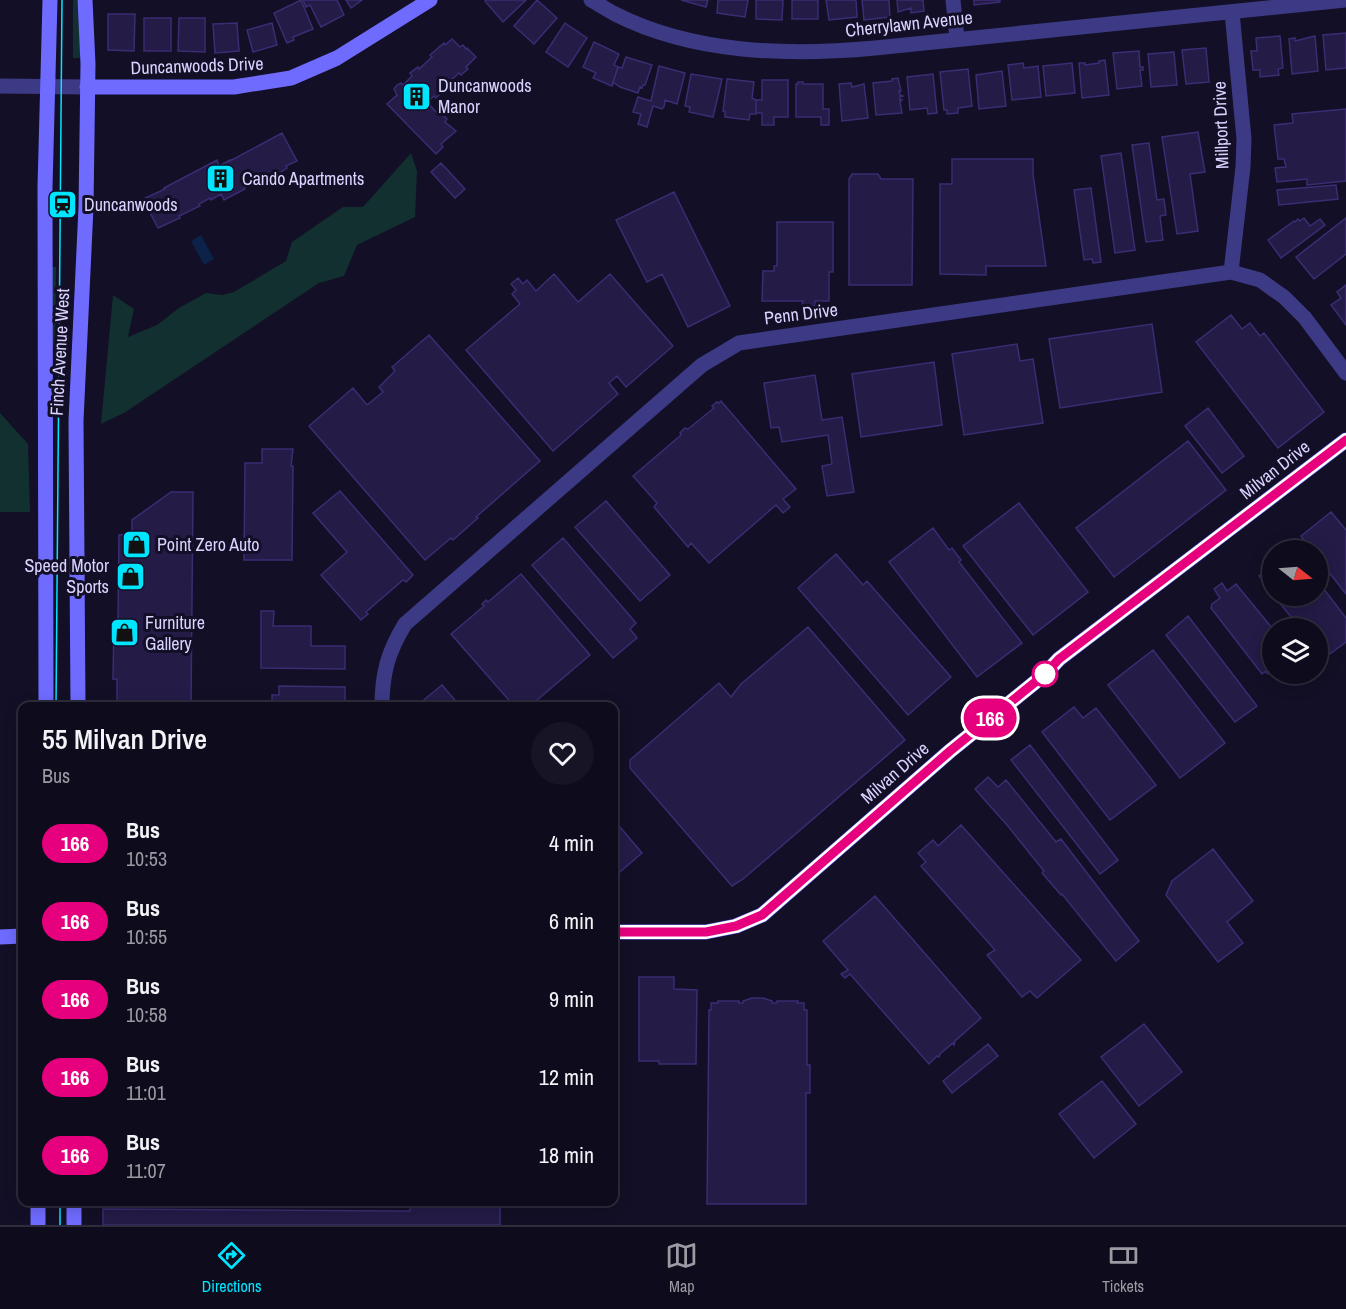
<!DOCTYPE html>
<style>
:root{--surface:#0e0b1c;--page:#171425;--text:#f1f3f6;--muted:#9b9ba3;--line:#2e2b3b;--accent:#00e5ff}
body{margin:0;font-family:"Archivo Narrow",sans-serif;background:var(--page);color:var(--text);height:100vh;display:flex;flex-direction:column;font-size:22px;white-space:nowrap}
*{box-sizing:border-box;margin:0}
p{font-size:20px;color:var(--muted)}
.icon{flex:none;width:33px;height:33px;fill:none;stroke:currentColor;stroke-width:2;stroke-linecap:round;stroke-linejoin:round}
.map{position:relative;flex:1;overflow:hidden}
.panel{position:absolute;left:18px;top:702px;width:600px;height:504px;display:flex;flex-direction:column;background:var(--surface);border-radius:12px;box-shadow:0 3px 15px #0003,0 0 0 2px var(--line)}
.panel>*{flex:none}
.badge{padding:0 12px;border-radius:20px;font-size:21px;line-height:39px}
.needle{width:39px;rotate:107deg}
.fabs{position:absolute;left:1262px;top:540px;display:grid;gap:12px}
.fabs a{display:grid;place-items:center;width:66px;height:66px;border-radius:50%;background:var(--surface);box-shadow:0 3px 15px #0003,0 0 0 2px var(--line);font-size:30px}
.map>.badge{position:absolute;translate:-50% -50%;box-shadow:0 0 0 3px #fff}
.round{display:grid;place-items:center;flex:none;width:63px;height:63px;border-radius:32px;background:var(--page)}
.headline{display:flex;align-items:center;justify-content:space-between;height:102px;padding:0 24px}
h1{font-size:28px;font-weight:600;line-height:45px}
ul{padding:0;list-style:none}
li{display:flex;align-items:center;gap:18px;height:78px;padding:0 24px}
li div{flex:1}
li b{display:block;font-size:22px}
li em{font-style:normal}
li .badge{min-width:66px;font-weight:700;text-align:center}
.tabs{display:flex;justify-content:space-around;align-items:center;height:84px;border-top:2px solid var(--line);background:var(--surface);font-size:16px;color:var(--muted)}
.tabs a{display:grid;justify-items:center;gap:3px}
.tabs .active{color:var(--accent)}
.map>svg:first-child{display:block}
.green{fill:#12302f}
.water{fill:#0c2248}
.building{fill:#241b47;stroke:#3b2d73;stroke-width:1.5}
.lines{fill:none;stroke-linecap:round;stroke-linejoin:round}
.street{stroke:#3d3a85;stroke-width:15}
.secondary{stroke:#6f6bff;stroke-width:15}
.tram{stroke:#00e5ff;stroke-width:1.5}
.line-casing{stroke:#fff;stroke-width:14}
.line{stroke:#e6007e;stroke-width:9}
.stop-dot{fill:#fff;stroke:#e6007e;stroke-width:3}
.labels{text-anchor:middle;stroke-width:6;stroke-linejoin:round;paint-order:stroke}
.street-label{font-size:18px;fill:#d9d4ff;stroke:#130f26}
.poi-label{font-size:18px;fill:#d9d4ff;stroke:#130f26;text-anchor:start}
</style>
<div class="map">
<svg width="1346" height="1225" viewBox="0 0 1346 1225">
<rect width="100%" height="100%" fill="#130f26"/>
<!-- green -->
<path class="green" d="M73,0H77L81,57L79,58H73Z
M411,153L417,171L415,217L357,245L344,276L319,283L124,413L101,424L113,295L134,309L128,337L157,325L179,308L206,293L222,295L234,292L286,261L292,242L343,207H363Z
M52,267H56L55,347L53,346Z
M0,413L28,444L30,512H0Z"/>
<!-- water -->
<path class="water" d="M201,235L214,259L204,265L191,241Z"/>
<!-- building -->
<path class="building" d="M301,0L313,29L293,37L294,40L287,43L274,13Z
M303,0H337L344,15L321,27L310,5L306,7Z
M346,0H362L351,8Z
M486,0H526L503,22L485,1Z
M537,0L557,18L534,44L514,26Z
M681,0H708L706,7Z
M718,0H748L745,17L717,13Z
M756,0H783L782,20L756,19Z
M792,0H818V19H792Z
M826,0H856L857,17L829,20Z
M862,0H889L890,17L864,20Z
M897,0H923L924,11L911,13V8L898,12Z
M974,0H1000V2L974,5Z
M108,14H135L134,51L108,50Z
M144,18H171V51H144Z
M179,18H205V52L178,51Z
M237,23L239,51L215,53L213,24Z
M272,23L277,45L253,52L247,30Z
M565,23L587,38L568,67L546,52Z
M1346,33V68L1326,70L1323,35Z
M1280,36L1283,68L1278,69L1279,75L1260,77V70H1253L1251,51H1257L1256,38Z
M1315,36L1318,71L1292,74L1289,39L1295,38V41Z
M452,39L460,47L463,45L466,49L467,48L476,57L466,67L468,69L461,75L459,73L447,84L449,86L436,98L434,96L427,102L439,115L441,112L447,119L445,122L456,131L441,144L443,147L436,154L387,104L397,95L394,89L397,85L401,83L403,85L412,76L410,73L418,67L419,69L432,57L430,55L444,43L445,45Z
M594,42L619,54L614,65L618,67L612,86L593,78L596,73L583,67Z
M1206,48L1209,82L1186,84L1182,50Z
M1139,51L1140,67H1143V70H1140L1142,86L1117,89L1113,53Z
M1174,52L1177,85L1151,87L1148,54Z
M626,57L652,65L645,85H643L642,88L640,87L638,93L620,87L613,82L618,67L622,68Z
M1105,60L1109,95L1082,98L1079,63H1085V65L1099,63V61Z
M1023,63L1024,68L1038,66L1041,97L1012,100L1008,65Z
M1072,63L1075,93L1046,96L1043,66Z
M659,66L685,73L677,104L665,100L664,107L662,109L653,106L647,127L638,124L641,114L633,112L638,97L651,101Z
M968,69L972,106L958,108V113L947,114V110H944L940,72Z
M1002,71L1006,106L979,109L976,75Z
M691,74L722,79L713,117L689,112L690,107L685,106Z
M933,74L937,113L928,114L927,108L910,110L907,77Z
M898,78L901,91H899L900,95L903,96L900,97V100H902L900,102L902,113L876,115L873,83L892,81V79Z
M727,79L754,82L752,98L756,100V114H750L749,120L725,117V112L723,111Z
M762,80H788V117H774V125H762V113H756V100H762Z
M798,82H803V84H823V109H829V125H821V117H796V84H798Z
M851,83L852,87L864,84L868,118L842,121L839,84Z
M1346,109V181L1307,185V179L1277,182L1275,168L1286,167L1284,159H1278L1274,125L1293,123L1292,114Z
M1198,132L1205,172L1190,174L1198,231L1177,234L1162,137Z
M282,133L297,161L286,166L287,168L278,174L276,171L256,182L255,181L244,187L245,189L224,200L221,194L211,200L210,198L199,204L200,206L179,216L180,218L158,228L143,199L165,189L164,188L217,160L219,166L230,160V161Z
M1149,143L1157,200L1164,199L1166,215L1160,216L1163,240L1146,242L1132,145Z
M1121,153L1135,250L1115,253L1101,156Z
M952,159H1033V174L1046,266H986V275L940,274V184H952Z
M441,163L465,189L455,198L431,172Z
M852,174H878L881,179H913L912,285H849V179Z
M1336,185L1338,199L1279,205L1277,190Z
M1091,188L1101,262L1093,263L1092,259L1084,260L1074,190Z
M674,192L730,306L688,327L662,274L647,282L616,220Z
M1304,218L1310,226L1320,219L1325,225L1281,258L1268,240L1294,221L1295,222L1298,219L1300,221Z
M1346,218V254L1314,279L1296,257Z
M777,222H833V272H829V301H815V306H802L803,301H762L763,271H774V266H777Z
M554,274L578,302L610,274L673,346L626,387L617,376L609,383L618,394L553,451L466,350L520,304L512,294L516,290L511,284L518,278L523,284L527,280L536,291Z
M1346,285V325L1331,305L1341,298L1337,292Z
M1231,315L1242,329L1250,323L1260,336L1264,333L1324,412L1278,448L1196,342Z
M1152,324L1162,392L1060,408L1049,339Z
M429,335L540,461L476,517L478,518L453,540L451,538L425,560L309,426L353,388L367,405L383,392L379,387L395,371L392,367Z
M1017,344L1020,361L1033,359L1043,423L964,435L952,354Z
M934,362L942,425L861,437L852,374Z
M815,375L822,420L842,417L854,492L827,496L822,466L832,464L828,435L782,442L779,427L771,428L764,383Z
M721,401L796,489L783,499L790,507L783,513L776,505L709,563L691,543L688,547L654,507L657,503L633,476L681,435L680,433L685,428L688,429L714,408L712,406L717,402L719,403Z
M1208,408L1244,456L1222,473L1185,426Z
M1188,441L1226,490L1114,577L1076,528Z
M262,449H293L291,466H293L292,560H244L245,463H262Z
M340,491L413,575L406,582L403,580L366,612L368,614L361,620L321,575L347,552L313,513Z
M171,492H193L191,706H117V679H113L114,621L118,620L119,535L132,534V520Z
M606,501L670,575L640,601L575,527Z
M1019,503L1088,592L1033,635L963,546Z
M1331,512L1346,530V594L1317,557V550H1312L1301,536Z
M933,528L949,550L952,548L961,560L959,562L1022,643L977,677L889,562Z
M563,538L636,623L630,629L637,638L613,658L532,565Z
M836,554L863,585L867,581L951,677L908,715L798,588Z
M1272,566V593L1259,576Z
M521,574L590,655L530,706H514L451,634L484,606L482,604L486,600L488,602Z
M1317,580L1346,618V642L1323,659L1317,651V628H1300L1274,596H1317Z
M1222,583L1227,591L1236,584L1272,628V671L1268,674L1266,671L1262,674L1211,608L1212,604L1220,598L1214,589Z
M261,611H274L273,626H311V646H345V669L261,668Z
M1188,616L1257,706L1235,722L1166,635Z
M808,627L905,740L743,879L732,886L630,768V760L719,683L731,697L741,684Z
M1153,650L1225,743L1180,778L1108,685Z
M442,685L460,706H423L420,703Z
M279,686L345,687V706H272V695H279Z
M1074,707L1083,718L1096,708L1156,785L1110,820L1042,732Z
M1030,745L1118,860L1100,874L1011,760Z
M988,777L998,787L1006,780L1056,842L1061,839L1139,941L1116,961L1062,894L1061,895L1042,873L1044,871L1007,825L975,789Z
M614,820L642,853L614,877Z
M961,825L1081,960L1037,998L1030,991L1022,997L987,955L995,950L921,866L926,862L918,853L933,840L938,846Z
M1213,849L1253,901L1227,922L1243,943L1218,962L1166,895L1172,881Z
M875,896L981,1018L955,1041L954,1045L953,1043L940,1054L939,1057L937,1056L929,1064L850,974L845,978L841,974L848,970L823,941Z
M639,977H674V989L697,990L696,1064H659V1061H639Z
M752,998H763L772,1001V1003H777V1001H798L797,1003H804V1010H807V1065H810V1093H806V1204H707L709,1010H711V1003H718V1001H739V1003H743V1001Z
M1144,1024L1182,1072L1139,1106L1101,1057Z
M988,1044L998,1056L952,1093L943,1081Z
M1102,1081L1136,1124L1094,1158L1059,1114Z
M614,1085H619L618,1195H614Z
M410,1202H500V1225H103V1209L397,1211H410Z"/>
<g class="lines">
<!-- street -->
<path class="street" d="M591,0C599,4 607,10 615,14C694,54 789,56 875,48L1346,0
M953,0L957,39
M0,86L87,87
M1231,272L1243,167L1244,139L1232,12
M382,706C382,673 388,652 405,624L702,365L739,343L1231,272L1260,280L1284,297L1305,318L1346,373"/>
<!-- secondary -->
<path class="secondary" d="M87,87H234L291,78L337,58L430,0
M46,706L45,187L50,0
M78,706L76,421L86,207L88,64L85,0
M614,932H706L736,926L762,915L950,751L1044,675L1059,659L1346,440
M0,937L22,936
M38,1202V1225
M74,1225V1202"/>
<!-- tram -->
<path class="tram" d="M56,706L62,0
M60,1225V1202"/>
</g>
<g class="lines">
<defs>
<path id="line" d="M614,932H706L736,926L762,915L950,751L1044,675L1059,659L1346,440"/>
</defs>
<!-- line casing -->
<use href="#line" class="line-casing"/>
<!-- line -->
<use href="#line" class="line"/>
</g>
<!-- icons -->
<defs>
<symbol id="building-square" viewBox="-11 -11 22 22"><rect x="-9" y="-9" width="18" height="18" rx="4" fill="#00e5ff" stroke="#130f26"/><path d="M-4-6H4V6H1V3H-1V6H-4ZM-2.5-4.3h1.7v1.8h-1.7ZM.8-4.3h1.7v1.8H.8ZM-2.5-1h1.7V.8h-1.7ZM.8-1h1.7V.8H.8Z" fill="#111"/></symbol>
<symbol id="station-square" viewBox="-11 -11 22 22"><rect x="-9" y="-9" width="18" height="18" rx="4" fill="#00e5ff" stroke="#130f26"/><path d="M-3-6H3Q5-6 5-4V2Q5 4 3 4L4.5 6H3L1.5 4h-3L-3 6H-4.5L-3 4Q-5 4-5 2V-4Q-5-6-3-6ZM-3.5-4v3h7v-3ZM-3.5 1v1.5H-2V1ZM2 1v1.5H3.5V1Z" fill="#111"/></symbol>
<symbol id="shop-square" viewBox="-11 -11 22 22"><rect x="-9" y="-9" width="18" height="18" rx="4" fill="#00e5ff" stroke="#130f26"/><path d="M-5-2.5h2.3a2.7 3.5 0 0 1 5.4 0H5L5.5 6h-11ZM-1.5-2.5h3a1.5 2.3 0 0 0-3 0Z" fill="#111"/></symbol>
</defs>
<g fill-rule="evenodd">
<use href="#building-square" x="400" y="80" width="33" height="33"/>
<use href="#building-square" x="204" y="162" width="33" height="33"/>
<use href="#station-square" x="46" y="188" width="33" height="33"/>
<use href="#shop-square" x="120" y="528" width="33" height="33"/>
<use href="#shop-square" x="114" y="560" width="33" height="33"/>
<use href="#shop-square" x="108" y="616" width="33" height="33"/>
</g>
<!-- markers -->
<circle class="stop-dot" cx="1045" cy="674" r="12"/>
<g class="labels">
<!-- street labels -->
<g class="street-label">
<text transform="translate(909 24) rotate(-6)" y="6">Cherrylawn Avenue</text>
<text transform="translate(197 66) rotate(-2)" y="6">Duncanwoods Drive</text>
<text transform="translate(1221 125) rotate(-92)" y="6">Millport Drive</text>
<text transform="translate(801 314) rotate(-7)" y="6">Penn Drive</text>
<text transform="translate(60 352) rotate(-87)" y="6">Finch Avenue West</text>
<text transform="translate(1275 470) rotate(-38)" y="6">Milvan Drive</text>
<text transform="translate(895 773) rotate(-41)" y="6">Milvan Drive</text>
</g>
<!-- poi labels -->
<g class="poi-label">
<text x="438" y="92">Duncanwoods<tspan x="438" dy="21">Manor</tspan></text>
<text x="242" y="185">Cando Apartments</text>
<text x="84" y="211">Duncanwoods</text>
<text x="157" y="551">Point Zero Auto</text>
<text x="109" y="572" text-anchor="end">Speed Motor<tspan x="109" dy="21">Sports</tspan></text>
<text x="145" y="629">Furniture<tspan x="145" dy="21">Gallery</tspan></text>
</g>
</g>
</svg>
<div class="fabs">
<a><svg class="needle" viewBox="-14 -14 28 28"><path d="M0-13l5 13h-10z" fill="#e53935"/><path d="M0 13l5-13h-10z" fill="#9b9ba3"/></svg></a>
<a><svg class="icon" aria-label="layers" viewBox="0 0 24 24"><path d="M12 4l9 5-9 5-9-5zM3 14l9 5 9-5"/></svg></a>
</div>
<b class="badge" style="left:990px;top:718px;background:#e6007e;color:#fff">166</b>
<section class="panel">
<div class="headline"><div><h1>55 Milvan Drive</h1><p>Bus</p></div><a class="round"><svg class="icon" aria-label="heart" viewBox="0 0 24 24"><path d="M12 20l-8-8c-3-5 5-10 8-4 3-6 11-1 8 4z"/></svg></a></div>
<ul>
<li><span class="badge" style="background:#e6007e;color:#fff">166</span><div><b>Bus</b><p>10:53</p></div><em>4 min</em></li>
<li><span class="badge" style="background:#e6007e;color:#fff">166</span><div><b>Bus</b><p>10:55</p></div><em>6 min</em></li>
<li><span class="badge" style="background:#e6007e;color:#fff">166</span><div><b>Bus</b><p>10:58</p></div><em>9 min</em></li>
<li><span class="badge" style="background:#e6007e;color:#fff">166</span><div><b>Bus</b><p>11:01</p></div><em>12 min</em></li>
<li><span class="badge" style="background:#e6007e;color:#fff">166</span><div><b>Bus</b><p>11:07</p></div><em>18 min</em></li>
</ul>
</section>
</div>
<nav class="tabs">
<a class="active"><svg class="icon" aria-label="directions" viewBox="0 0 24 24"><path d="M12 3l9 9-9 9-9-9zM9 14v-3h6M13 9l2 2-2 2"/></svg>Directions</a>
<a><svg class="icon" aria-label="map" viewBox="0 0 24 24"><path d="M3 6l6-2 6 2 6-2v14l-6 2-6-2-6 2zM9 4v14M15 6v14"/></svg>Map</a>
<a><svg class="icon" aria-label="tickets" viewBox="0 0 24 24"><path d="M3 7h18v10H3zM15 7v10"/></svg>Tickets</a>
</nav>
